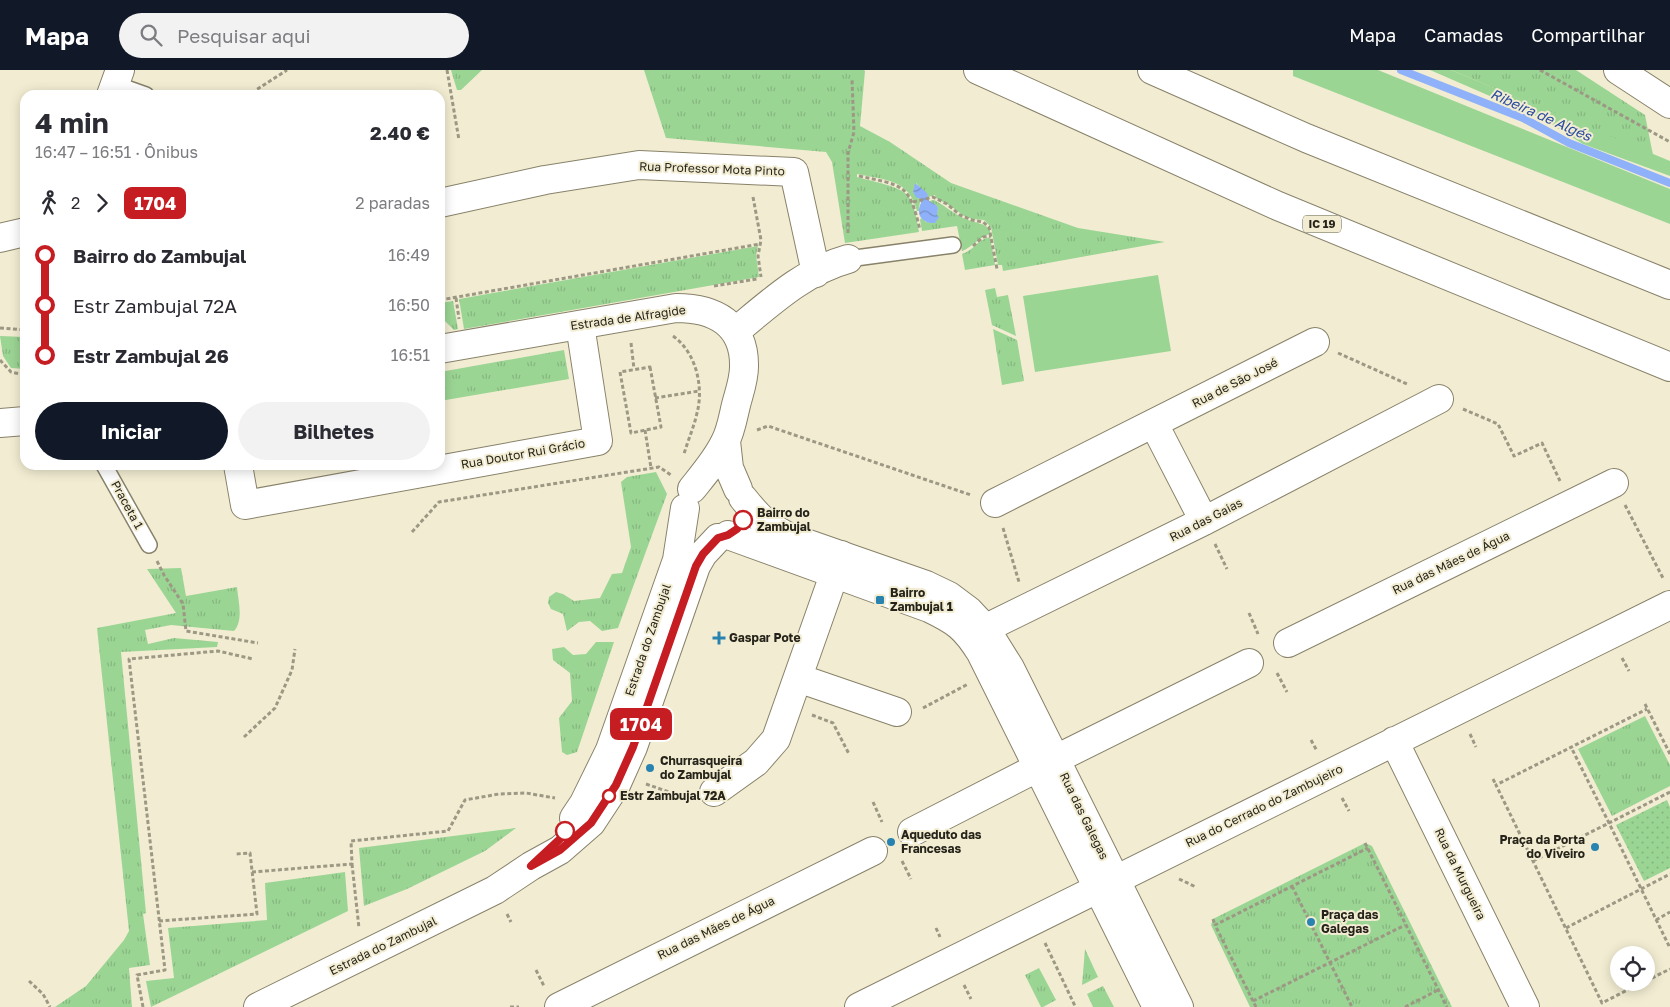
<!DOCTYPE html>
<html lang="pt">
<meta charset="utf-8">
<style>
:root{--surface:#fff;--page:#f2f2f3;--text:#2b2b33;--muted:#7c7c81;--accent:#111827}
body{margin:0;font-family:"Golos Text",sans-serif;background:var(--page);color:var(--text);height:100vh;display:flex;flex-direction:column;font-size:19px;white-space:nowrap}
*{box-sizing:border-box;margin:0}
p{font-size:16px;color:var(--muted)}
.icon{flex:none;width:28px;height:28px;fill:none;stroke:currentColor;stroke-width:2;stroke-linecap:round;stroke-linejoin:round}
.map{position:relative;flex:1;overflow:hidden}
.drawer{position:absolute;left:20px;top:20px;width:425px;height:380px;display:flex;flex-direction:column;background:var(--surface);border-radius:15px;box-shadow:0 2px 12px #0003}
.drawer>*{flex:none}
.badge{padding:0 10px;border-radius:8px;font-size:18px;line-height:32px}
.tools{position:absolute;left:1610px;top:876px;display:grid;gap:10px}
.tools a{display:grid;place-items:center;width:45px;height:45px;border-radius:50%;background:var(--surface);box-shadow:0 2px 12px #0003;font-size:25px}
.map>.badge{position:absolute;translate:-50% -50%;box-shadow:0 0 0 2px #fff}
.legs{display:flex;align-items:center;gap:8px;height:55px;padding:0 15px;font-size:16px}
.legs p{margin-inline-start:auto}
.overview{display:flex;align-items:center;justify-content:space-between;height:85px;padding:0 15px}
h1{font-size:28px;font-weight:700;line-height:38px}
.primary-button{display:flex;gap:10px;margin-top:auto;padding:10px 15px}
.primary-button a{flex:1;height:58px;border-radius:30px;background:var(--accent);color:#fff;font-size:20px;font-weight:700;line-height:58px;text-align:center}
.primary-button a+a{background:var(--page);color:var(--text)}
ul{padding:0 15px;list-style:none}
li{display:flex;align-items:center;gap:18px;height:50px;font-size:19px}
li i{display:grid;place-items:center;width:8px;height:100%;margin:0 6px;background:currentColor}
li i::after{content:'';width:12px;height:12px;margin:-6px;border:4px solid;border-radius:50%;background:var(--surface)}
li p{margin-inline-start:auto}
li:first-child i{background:linear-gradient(#0000 50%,currentColor 0)}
li:last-child i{background:linear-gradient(currentColor 50%,#0000 0)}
header{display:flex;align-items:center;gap:30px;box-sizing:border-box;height:70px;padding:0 25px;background:var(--accent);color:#fff}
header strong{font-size:24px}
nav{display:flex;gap:28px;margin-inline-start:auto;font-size:18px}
.search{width:350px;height:45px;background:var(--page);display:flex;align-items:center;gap:12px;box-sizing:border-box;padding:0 18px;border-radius:28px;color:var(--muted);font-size:19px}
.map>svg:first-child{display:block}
.grass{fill:url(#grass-tufts)}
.park{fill:url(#park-dots)}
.garden{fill:#9bd594}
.water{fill:url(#water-waves)}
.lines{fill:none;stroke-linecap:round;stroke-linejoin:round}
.stream{stroke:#8fb1f9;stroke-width:8}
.lane-casing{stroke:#88826a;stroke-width:18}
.street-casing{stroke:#88826a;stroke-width:30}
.secondary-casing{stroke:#88826a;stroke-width:30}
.highway-casing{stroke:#88826a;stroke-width:30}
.path{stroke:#9c9884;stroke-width:3;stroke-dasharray:4 2.5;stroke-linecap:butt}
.lane{stroke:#fff;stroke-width:15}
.street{stroke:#fff;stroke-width:28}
.secondary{stroke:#fff;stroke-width:28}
.highway{stroke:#fff;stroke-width:28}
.line-1-casing{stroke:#fff;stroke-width:11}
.line-1{stroke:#c61d23;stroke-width:8}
.stop-1-dot{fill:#fff;stroke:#c61d23;stroke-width:2.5}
.poi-dot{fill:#2883b0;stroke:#f2edd2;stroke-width:2}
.labels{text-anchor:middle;stroke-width:4;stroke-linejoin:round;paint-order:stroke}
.shield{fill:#f2edd2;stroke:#636051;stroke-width:1}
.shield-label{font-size:11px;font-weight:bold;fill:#26231a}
.street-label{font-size:12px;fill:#26231a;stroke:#f2edd2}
.stop-label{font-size:12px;font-weight:bold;fill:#26231a;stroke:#f2edd2;text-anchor:start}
.poi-label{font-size:12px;font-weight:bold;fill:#26231a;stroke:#f2edd2;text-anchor:start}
.water-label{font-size:14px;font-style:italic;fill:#2a4c9f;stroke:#f2edd2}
</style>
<header>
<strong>Mapa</strong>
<div class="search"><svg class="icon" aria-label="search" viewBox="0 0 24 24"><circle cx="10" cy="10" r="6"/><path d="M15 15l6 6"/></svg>Pesquisar aqui</div>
<nav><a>Mapa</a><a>Camadas</a><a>Compartilhar</a></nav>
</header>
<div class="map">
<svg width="1670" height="937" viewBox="0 0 1670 937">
<defs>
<pattern id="grass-tufts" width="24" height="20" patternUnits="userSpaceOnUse" patternTransform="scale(1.25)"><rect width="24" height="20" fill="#9bd594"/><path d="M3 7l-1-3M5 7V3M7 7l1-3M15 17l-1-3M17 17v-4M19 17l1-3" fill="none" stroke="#85b77f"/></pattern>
<pattern id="park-dots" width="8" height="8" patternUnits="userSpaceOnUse" patternTransform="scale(1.25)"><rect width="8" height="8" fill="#9bd594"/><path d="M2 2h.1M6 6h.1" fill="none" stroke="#85b77f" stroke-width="1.8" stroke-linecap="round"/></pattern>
<pattern id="water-waves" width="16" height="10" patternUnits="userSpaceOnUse" patternTransform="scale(1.25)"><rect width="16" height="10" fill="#8fb1f9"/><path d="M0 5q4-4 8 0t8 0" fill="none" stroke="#7590c9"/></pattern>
</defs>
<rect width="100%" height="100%" fill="#f2edd2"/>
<!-- grass -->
<path class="grass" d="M451,0H482L461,20H457Z
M644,0H864L865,1L860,56L890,72L951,113L1078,158L1165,172L1003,201L1002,195H998L991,157L984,150L972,149L964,146L952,137L936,128L935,125L928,127L916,113L913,122C924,133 919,129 919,141H917C909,109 885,110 857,104V107C870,111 902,116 909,127C915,137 917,151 919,162L845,173L832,92L826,82L666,68Z
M1451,0H1576L1645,45L1653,85Z
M934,130C946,136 956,146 968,150C976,153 983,153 990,159V164C978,167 973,177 962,181L957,156L922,161L920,150L921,148L926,152L935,153L938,138L929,131Z
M990,167L995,195L965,200L962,184C974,180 978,169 990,167Z
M758,176L756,185L759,207L464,259L459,229Z
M995,218L997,227L1008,225L1016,266L992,255L985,220Z
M453,231L458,259L454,260L440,246V233Z
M993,259L1017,270L1024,311L1002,315Z
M0,266L25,267V299L11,298L3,286Z
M564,280L569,309L440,331V302Z
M656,402L667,424L618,558L602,561L590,551L579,552L567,561L563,544L551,539L548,533L549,527L556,522L563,524L574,531L600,528L612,504L622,503L631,477L621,412L627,407Z
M181,498L186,526L237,517C238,530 244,550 234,561L171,555L145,560L148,574L174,568L218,572L217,577L121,582L146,843L143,844L150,895L129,898L132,937H55L86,916L124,870L129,861L97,558L176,543L147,499Z
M596,572H614L577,682L567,685L562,682L559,648L572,631L570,603L553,590L552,579L564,577L573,585L586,584Z
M1645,646L1670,695V716L1612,746L1578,679Z
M516,758L485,781L407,819L364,836L359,778Z
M1365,773L1372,776L1452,937H1250L1211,855L1213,849Z
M345,802L348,841L151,937L146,911L174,908L168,858L267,850L265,813Z
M1085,879L1098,907L1082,915Z
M1039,898L1056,930L1043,937H1041L1025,905Z
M1103,916L1114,937H1093L1087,924Z"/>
<!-- park -->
<path class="park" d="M1667,730L1670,737V798L1644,811L1616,755Z"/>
<!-- garden -->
<path class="garden" d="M1293,0H1378L1670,119V154L1293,6Z
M1430,0H1451L1670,91V106L1583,74L1543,49Z
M1158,205L1171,281L1035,302L1023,226Z"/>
<!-- water -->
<path class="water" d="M915,113L927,123L929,131L936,135L938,138L937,145L939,147L935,153C923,154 915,145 921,133L920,129L916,127L913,122Z"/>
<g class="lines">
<!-- stream -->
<path class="stream" d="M1401,0L1523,48L1569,73L1670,113"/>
<defs>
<path id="lane" d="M115,14L146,25
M848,189L953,175
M104,395L149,475"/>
<path id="street" d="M1618,0L1670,34
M111,25L120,0
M440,133L545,110L639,95L794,102L816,203
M0,168L25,162
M736,261C770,233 804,201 848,189
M1154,354L1204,451
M238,395L245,435L598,371L580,255
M995,433L1315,272
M970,566L1204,451L1439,329
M1288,573L1614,413
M798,608L897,642
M1394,671L1525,937
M1062,686L1249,593
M714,722L756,692L776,669L841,485
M912,762L1031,701
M559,937L873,781
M859,937L1670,535"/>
<path id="secondary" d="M440,279L676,238C715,238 745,254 744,297C744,310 739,323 736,335C733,347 731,361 725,372C717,389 704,404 692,419
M0,353L25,351
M726,371L729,398L738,419
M743,428C759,448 768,457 791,468L926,515L949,526L969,541L985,558L1010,598L1179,937
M728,465L929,538C956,551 965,557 981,583L1157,937
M574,748L584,733L610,680L677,490L685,438
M258,937L495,820L531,796L560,780L591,753L616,715L633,677L696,496L703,484L718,468"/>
<path id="highway" d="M978,0L1278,136L1670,297
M1152,0L1306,68L1670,215"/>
</defs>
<!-- lane casing -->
<use href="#lane" class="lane-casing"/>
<!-- street casing -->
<use href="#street" class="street-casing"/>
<!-- secondary casing -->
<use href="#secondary" class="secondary-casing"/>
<!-- highway casing -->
<use href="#highway" class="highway-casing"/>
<!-- path -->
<path class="path" d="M447,0L459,70
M1540,0L1670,72
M257,25L256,20L287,0
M859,106C904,116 909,113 920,160
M753,127L761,170L758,186L761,207
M913,132L933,127L947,134L960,145L972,150L983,152L989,157L997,199
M848,163V83L854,62L852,9
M973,176L983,167L991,166
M714,216L757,209
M456,228L459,249
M440,230L760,174
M0,258L25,260
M673,266C696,282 704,317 697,343C694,357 688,370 684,384
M631,273L634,299
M1338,283L1407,314
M0,290L11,302L25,305
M650,297L661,357L631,363L620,302Z
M655,328L699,321
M1463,339L1498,354L1514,386L1542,373L1560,411
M645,360L651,398
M757,360L768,356L971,425
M1625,435L1664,510
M1003,458L1019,512
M412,462L439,432L659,397L671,405
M1215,474L1227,499
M157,491L164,505L183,534L186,561L258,573
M1249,543L1258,564
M1622,588L1629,601
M1277,603L1287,622
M1645,634L1670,684
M923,638L968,614
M812,645L833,653L849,684
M1470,664L1476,677
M244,667L275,638L292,600L295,579
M1311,670L1317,681
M1493,709L1496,715
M646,714L689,729
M1670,722L1609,753L1670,878
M1342,728L1349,741
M873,732L882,752
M1365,773L1447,937
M902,791L911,809
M1533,791L1609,753L1571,677
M352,794L359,858
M252,802L352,794L351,771L448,761L465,730L499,724L526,723L555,728
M1179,809L1196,817
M1292,816L1352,937
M507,844L511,852
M1213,849L1215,855
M1656,850L1670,842
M159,851L257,844L250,783L235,784
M936,858L940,867
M1566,858L1670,804
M1045,873L1075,936
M536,900L544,916
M29,911L43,924L50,937
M1646,911L1670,899
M1643,912L1602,933L1496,715L1647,639
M964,915L971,929
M1253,931L1405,855
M143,937L137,905L165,900L129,589L218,581L253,589
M510,937H519
M1256,937L1215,855L1368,778
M1405,937L1438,920"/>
<!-- lane -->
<use href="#lane" class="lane"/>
<!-- street -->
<use href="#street" class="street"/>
<!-- secondary -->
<use href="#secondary" class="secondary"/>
<!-- highway -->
<use href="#highway" class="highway"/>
</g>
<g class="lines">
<defs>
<path id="line-1" d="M565,761L560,769L531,796L560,780L591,753L616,715L633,677L696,496L703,484L718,468L728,465L737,459L743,450"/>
</defs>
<!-- line-1 casing -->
<use href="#line-1" class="line-1-casing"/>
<!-- line-1 -->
<use href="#line-1" class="line-1"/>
</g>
<!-- markers -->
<g class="stop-1-dot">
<circle cx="743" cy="450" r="9"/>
<circle cx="609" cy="726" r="6"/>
<circle cx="565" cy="761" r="9"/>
</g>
<g class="poi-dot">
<rect x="875" y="525" width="10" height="10" rx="2.5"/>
<path d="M716.5 560.5h5v5h5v5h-5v5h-5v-5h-5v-5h5z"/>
<circle cx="650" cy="698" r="5"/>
<circle cx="891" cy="772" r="5"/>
<circle cx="1595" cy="777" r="5"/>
<circle cx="1311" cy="852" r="5"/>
</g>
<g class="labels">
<!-- shield labels -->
<rect class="shield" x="1303" y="145.5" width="38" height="17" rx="4"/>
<g class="shield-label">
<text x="1322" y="158">IC 19</text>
</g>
<!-- street labels -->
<g class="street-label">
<text transform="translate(712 99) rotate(2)" y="4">Rua Professor Mota Pinto</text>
<text transform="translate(628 248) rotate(-8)" y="4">Estrada de Alfragide</text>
<text transform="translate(1235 313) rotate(-27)" y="4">Rua de São José</text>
<text transform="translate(523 384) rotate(-10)" y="4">Rua Doutor Rui Grácio</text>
<text transform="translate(127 435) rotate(61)" y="4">Praceta 1</text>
<text transform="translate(1206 450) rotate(-27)" y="4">Rua das Gaias</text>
<text transform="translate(1451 493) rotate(-26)" y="4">Rua das Mães de Água</text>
<text transform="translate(648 570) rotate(-71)" y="4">Estrada do Zambujal</text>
<text transform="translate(1264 736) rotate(-26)" y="4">Rua do Cerrado do Zambujeiro</text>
<text transform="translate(1084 746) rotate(64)" y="4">Rua das Galegas</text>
<text transform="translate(1460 804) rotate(64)" y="4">Rua da Murgueira</text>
<text transform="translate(716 858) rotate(-26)" y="4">Rua das Mães de Água</text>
<text transform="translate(383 876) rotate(-26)" y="4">Estrada do Zambujal</text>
</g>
<!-- stop labels -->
<g class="stop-label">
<text x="757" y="447">Bairro do<tspan x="757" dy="14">Zambujal</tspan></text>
<text x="620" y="730">Estr Zambujal 72A</text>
</g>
<!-- poi labels -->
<g class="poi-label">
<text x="890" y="527">Bairro<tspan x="890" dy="14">Zambujal 1</tspan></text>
<text x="729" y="572">Gaspar Pote</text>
<text x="660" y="695">Churrasqueira<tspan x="660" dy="14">do Zambujal</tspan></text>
<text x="901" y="769">Aqueduto das<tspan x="901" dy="14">Francesas</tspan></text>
<text x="1585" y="774" text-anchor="end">Praça da Porta<tspan x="1585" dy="14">do Viveiro</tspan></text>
<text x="1321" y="849">Praça das<tspan x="1321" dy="14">Galegas</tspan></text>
</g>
<!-- water labels -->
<g class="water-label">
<text transform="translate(1541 45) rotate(24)" y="5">Ribeira de Algés</text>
</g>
</g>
</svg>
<div class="tools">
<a><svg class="icon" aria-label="locate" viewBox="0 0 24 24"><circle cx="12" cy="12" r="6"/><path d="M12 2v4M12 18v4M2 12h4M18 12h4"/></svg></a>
</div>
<b class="badge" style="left:641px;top:654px;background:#c61d23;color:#fff">1704</b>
<section class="drawer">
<div class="overview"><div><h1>4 min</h1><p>16:47 – 16:51 · Ônibus</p></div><b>2.40 €</b></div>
<div class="legs"><svg class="icon" aria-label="walk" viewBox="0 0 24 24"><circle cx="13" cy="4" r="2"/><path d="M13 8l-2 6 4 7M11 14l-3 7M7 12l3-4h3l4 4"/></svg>2<svg class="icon" aria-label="forward" viewBox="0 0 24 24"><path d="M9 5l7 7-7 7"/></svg><b class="badge" style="background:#c61d23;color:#fff">1704</b><p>2 paradas</p></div>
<ul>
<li><i style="color:#c61d23"></i><b>Bairro do Zambujal</b><p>16:49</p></li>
<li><i style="color:#c61d23"></i><span>Estr Zambujal 72A</span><p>16:50</p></li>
<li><i style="color:#c61d23"></i><b>Estr Zambujal 26</b><p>16:51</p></li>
</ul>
<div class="primary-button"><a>Iniciar</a><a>Bilhetes</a></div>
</section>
</div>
